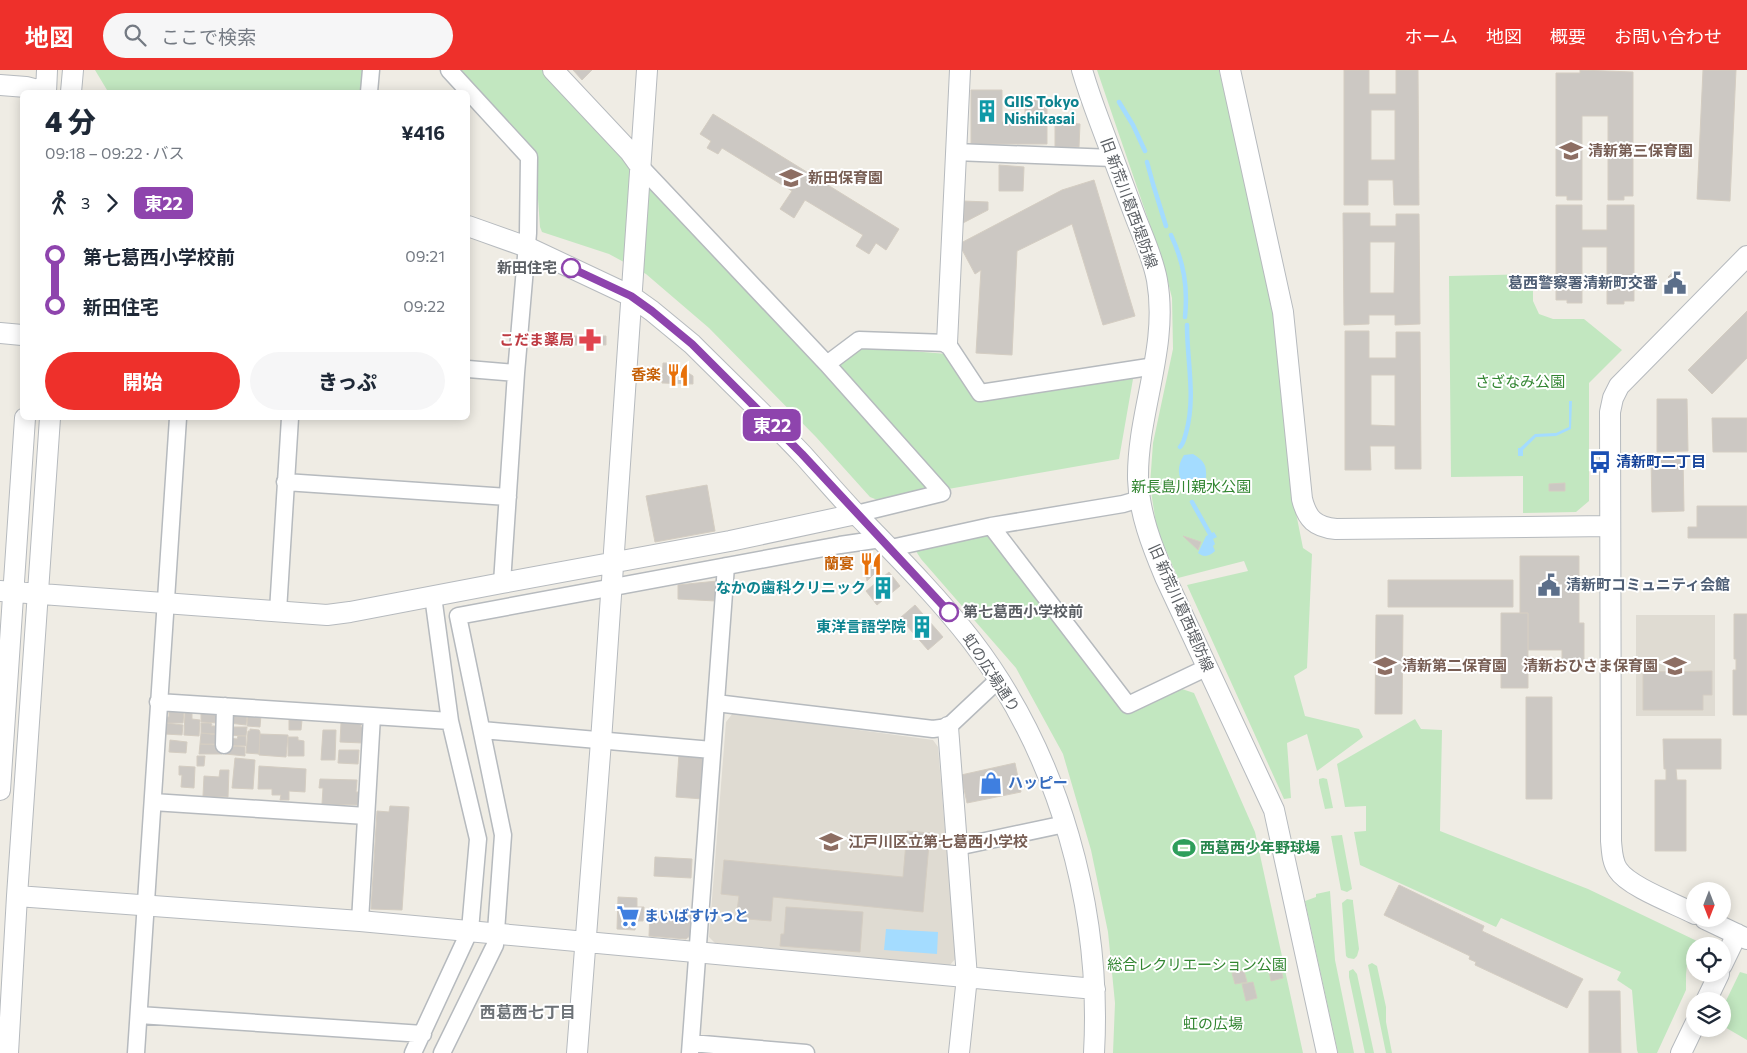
<!DOCTYPE html>
<html lang="ja">
<meta charset="utf-8">
<style>
:root{--surface:#fff;--page:#f6f6f7;--text:#1f2937;--muted:#747a83;--accent:#ee302b}
body{margin:0;font-family:Commissioner,"Noto Sans JP",sans-serif;background:var(--page);color:var(--text);height:100vh;display:flex;flex-direction:column;font-size:19px;white-space:nowrap}
*{box-sizing:border-box;margin:0}
p{font-size:16px;color:var(--muted)}
.icon{flex:none;width:28px;height:28px;fill:none;stroke:currentColor;stroke-width:2;stroke-linecap:round;stroke-linejoin:round}
.map{position:relative;flex:1;overflow:hidden}
.details{position:absolute;left:20px;top:20px;width:450px;height:330px;display:flex;flex-direction:column;background:var(--surface);border-radius:8px;box-shadow:0 2px 12px #0003}
.details>*{flex:none}
.badge{padding:0 10px;border-radius:8px;font-size:18px;line-height:32px}
.needle{width:32px;rotate:180deg}
.tools{position:absolute;left:1686px;top:812px;display:grid;gap:10px}
.tools a{display:grid;place-items:center;width:45px;height:45px;border-radius:50%;background:var(--surface);box-shadow:0 2px 12px #0003;font-size:25px}
.map>.badge{position:absolute;translate:-50% -50%;box-shadow:0 0 0 2px #fff}
.legs{display:flex;align-items:center;gap:8px;height:55px;padding:0 25px;font-size:16px}
.legs p{margin-inline-start:auto}
.head{display:flex;align-items:center;justify-content:space-between;height:85px;padding:0 25px}
h1{font-size:28px;font-weight:800;line-height:38px}
.action{display:flex;gap:10px;margin-top:auto;padding:10px 25px}
.action a{flex:1;height:58px;border-radius:30px;background:var(--accent);color:#fff;font-size:20px;font-weight:800;line-height:58px;text-align:center}
.action a+a{background:var(--page);color:var(--text)}
ul{padding:0 25px;list-style:none}
li{display:flex;align-items:center;gap:18px;height:50px;font-size:19px}
li i{display:grid;place-items:center;width:8px;height:100%;margin:0 6px;background:currentColor}
li i::after{content:'';width:12px;height:12px;margin:-6px;border:4px solid;border-radius:50%;background:var(--surface)}
li p{margin-inline-start:auto}
li:first-child i{background:linear-gradient(#0000 50%,currentColor 0)}
li:last-child i{background:linear-gradient(currentColor 50%,#0000 0)}
header{display:flex;align-items:center;gap:30px;box-sizing:border-box;height:70px;padding:0 25px;background:var(--accent);color:#fff}
header strong{font-size:24px}
nav{display:flex;gap:28px;margin-inline-start:auto;font-size:18px}
.search{width:350px;height:45px;background:var(--page);display:flex;align-items:center;gap:12px;box-sizing:border-box;padding:0 18px;border-radius:28px;color:var(--muted);font-size:19px}
.map>svg:first-child{display:block}
.education{fill:#dfdbd2}
.green{fill:#c2e7c0}
.water{fill:#a4dcff}
.lines{fill:none;stroke-linecap:round;stroke-linejoin:round}
.stream{stroke:#a4dcff;stroke-width:4.5}
.building{fill:#ccc8c3;stroke:#d4cdc2;fill-rule:evenodd}
.minor-casing{stroke:#b6babe;stroke-width:19}
.tertiary-casing{stroke:#b6babe;stroke-width:22}
.minor{stroke:#fff;stroke-width:16}
.tertiary{stroke:#fff;stroke-width:20}
.line-1-casing{stroke:#fff;stroke-width:11}
.line-1{stroke:#8e44ad;stroke-width:8}
.stop-1-dot{fill:#fff;stroke:#8e44ad;stroke-width:2.5}
.labels{text-anchor:middle;stroke-width:4;stroke-linejoin:round;paint-order:stroke}
.culture-label{font-size:15px;font-weight:bold;fill:#0d838f;stroke:#fff;text-anchor:end}
.education-label{font-size:15px;font-weight:bold;fill:#785e54;stroke:#fff;text-anchor:start}
.street-label{font-size:15px;fill:#5c6065;stroke:#fff}
.stop-label{font-size:15px;font-weight:bold;fill:#5c6065;stroke:#fff;text-anchor:end}
.service-label{font-size:15px;font-weight:bold;fill:#4e5e75;stroke:#fff;text-anchor:end}
.health-label{font-size:15px;font-weight:bold;fill:#be3a42;stroke:#fff;text-anchor:end}
.food-label{font-size:15px;font-weight:bold;fill:#c56008;stroke:#fff;text-anchor:end}
.park-label{font-size:15px;fill:#338632;stroke:#fff}
.transit-label{font-size:15px;font-weight:bold;fill:#164399;stroke:#fff;text-anchor:start}
.shop-label{font-size:15px;font-weight:bold;fill:#366cbe;stroke:#fff;text-anchor:start}
.leisure-label{font-size:15px;font-weight:bold;fill:#27864d;stroke:#fff;text-anchor:start}
.neighbourhood-label{font-size:16px;font-weight:bold;fill:#6d7277;stroke:#fff}
</style>
<header>
<strong>地図</strong>
<div class="search"><svg class="icon" aria-label="search" viewBox="0 0 24 24"><circle cx="10" cy="10" r="6"/><path d="M15 15l6 6"/></svg>ここで検索</div>
<nav><a>ホーム</a><a>地図</a><a>概要</a><a>お問い合わせ</a></nav>
</header>
<div class="map">
<svg width="1747" height="983" viewBox="0 0 1747 983">
<rect width="100%" height="100%" fill="#efece4"/>
<!-- education -->
<path class="education" d="M1636,545H1715V646H1636Z
M733,643L933,670L938,677L956,888L950,895L715,873L709,867L726,652Z"/>
<!-- green -->
<path class="green" d="M95,0H365L364,22H114L107,20Z
M458,0H545L831,299L859,277L948,284L979,330L1128,305L1133,309L1119,389L880,431L870,427L816,367L709,258L646,204L609,184L542,162L540,157L535,86Z
M1097,0H1219L1273,228L1296,443L1303,478L1312,484L1307,598L1294,606L1305,646L1359,659L1363,667L1317,701L1307,664L1287,673L1291,728L1284,729L1187,515L1248,501L1244,491L1178,508L1157,460L1150,415L1153,373L1173,279L1172,228L1164,196Z
M1533,204V231L1539,244L1553,249H1584L1622,280L1589,313V431L1576,442L1523,443V406L1451,407L1449,206Z
M991,457L1127,641L1182,619L1194,623L1255,762L1303,983H1113L1115,933L1108,862L1091,780L1063,684L1016,598L921,489L914,478Z
M1415,649L1421,659L1442,660L1440,761L1588,819L1697,871L1687,894L1686,905V920L1657,983H1638L1637,980L1632,920L1617,910L1621,902L1501,848L1496,857L1360,795L1354,762L1366,761V736L1345,737L1337,694Z
M1323,708L1327,709L1333,738L1325,739L1319,713V709Z
M1342,765L1352,819L1347,822L1341,820L1331,766Z
M1330,821L1335,890L1354,983H1338L1305,831L1316,827V824Z
M1347,829L1353,830V832L1359,879L1357,886L1354,889L1348,888L1346,886L1342,833Z
M1372,893L1377,896L1386,937V952L1392,983H1386L1368,895Z
M1353,899L1357,904L1374,983H1365L1349,907V901Z
M1740,902L1747,904V970L1723,956V937Z"/>
<!-- water -->
<path class="water" d="M1569,331H1572L1571,359L1556,366L1536,367L1523,380V386H1518V378H1520L1535,364L1556,363L1569,357Z
M1193,384C1201,389 1206,393 1206,402C1209,433 1164,417 1184,385Z
M1214,462L1217,467L1213,469L1215,474L1213,476L1215,481C1210,486 1204,488 1198,483L1206,466Z
M886,859L938,862L937,884L884,880Z"/>
<g class="lines">
<!-- stream -->
<path class="stream" d="M1119,32L1133,55L1145,81
M1147,92L1153,114L1166,156
M1171,165C1184,193 1188,217 1185,247
M1180,377C1184,373 1184,369 1186,363C1196,327 1187,292 1187,255
M1192,432L1210,464"/>
</g>
<!-- building -->
<path class="building" d="M573,0H592L582,10Z
M1344,0H1369V24H1396V0H1418L1419,135H1394L1393,110H1368V135H1344ZM1371,40H1395V90H1371Z
M1580,0L1633,2V126H1624V130H1608V46H1582V130H1567V126H1556V3H1580Z
M1703,0H1736L1730,131L1697,129Z
M971,20H1002V52H1025V30H1047V74H971Z
M713,44L899,159L886,180L876,173L869,184L856,176L863,165L805,130L794,148L780,139L792,121L722,78L718,84L707,78L711,71L700,64Z
M1055,52L1080,54L1079,77H1055Z
M999,95L1024,97L1023,121H999Z
M1094,110L1135,246L1103,255L1072,154L1017,181L1012,285L976,283L981,200L975,204L959,174L1062,120Z
M963,131L988,132V140L961,154Z
M1556,135H1582V160H1607V135H1634V231H1624V234H1607V177H1582V233H1567V230H1556Z
M1343,143H1370V156H1396V144H1419L1420,254L1395,255V245H1369V254L1344,255ZM1370,172H1395L1394,223H1370Z
M1673,202L1683,211L1680,214L1684,218L1677,224L1667,214L1671,210L1668,207Z
M1747,241V288L1712,324L1688,300Z
M1345,261H1369V288H1396V262H1420L1421,399H1395V376H1370L1371,400H1345ZM1371,305H1395V356L1371,355Z
M574,266H606V275H573Z
M663,293H673L693,306V314L662,313Z
M1657,329H1687L1688,381L1657,382Z
M1712,348H1747V382H1713Z
M1651,386H1683L1684,441L1652,442Z
M1565,413V421H1549V414Z
M707,415L715,461L655,472L646,426Z
M1697,436H1747V468H1688V457H1697Z
M1183,466L1201,472L1198,480Z
M869,484L881,497L867,511L863,490Z
M1520,486H1579V553H1584V593H1562V580H1528V543H1520Z
M889,502L900,516L877,535L866,521Z
M1388,510H1513V537H1388Z
M717,511L716,531L678,529V515Z
M915,535L943,567L928,580L900,548Z
M1501,543H1528V618H1501Z
M1734,544H1747V645H1733V600H1736V589H1734Z
M1376,545H1403L1402,644H1375Z
M1712,601V625H1703V640H1643V602Z
M1526,627H1552V729H1526Z
M169,640L184,641L183,653H166V647H169Z
M201,641L216,642V646H218V653L201,652Z
M185,642H192V649L200,650L199,666L184,665Z
M234,644L247,645L246,655L229,653Z
M248,644L261,645L260,657L247,656Z
M289,649L302,650L301,660H289Z
M166,653L183,655L182,665L165,664Z
M201,653H209L212,654L211,656H219L218,664L201,663Z
M341,653L361,654V657H364L363,673L340,672Z
M229,657H247L246,666L228,665Z
M250,659L259,660L260,662L259,684L246,683L248,661H250Z
M323,660H336L335,690H321Z
M201,663L218,665V674H200Z
M260,664L288,665L286,687L259,685Z
M238,666H246V676L228,675V668L237,669Z
M288,667H298V670L304,671V686H288Z
M1663,669H1721V699H1676L1677,710H1686V781H1655V710H1666V699H1664Z
M170,670L187,672L186,683L169,682Z
M200,674L219,675L222,678V684H199Z
M228,676L245,677V686L225,684V681Z
M339,680H359L358,694L338,693Z
M679,684L706,686L703,729L676,727Z
M197,686H205L204,696H197Z
M235,688L255,690L253,719L232,718Z
M1015,693L1021,722L967,733L961,705Z
M179,696L195,697L194,718L181,717L182,705H179Z
M259,696L306,699L305,722L289,721V730H280L281,725H272V719H258Z
M220,700H229L228,727L203,726L204,706L219,707Z
M320,709L357,710L356,722H359V735L322,734L323,718H319Z
M390,736L409,737L402,840L371,839L377,741L389,742Z
M907,761L930,763L923,842L773,827L771,851L736,848L739,826L721,824L724,790L903,807Z
M655,787L692,789L691,808L654,806Z
M1399,815L1484,856L1482,861L1583,909L1567,938L1475,895L1476,892L1469,889L1470,886L1384,845Z
M618,827L637,828V837H644L643,851H636L635,860L617,859Z
M786,837L863,842L860,882L780,876L781,864H784Z
M650,842L693,845L691,865L686,869L649,866Z
M1279,889L1283,908L1271,911L1267,892Z
M1244,901L1247,912L1235,914L1232,903Z
M1253,912L1257,928L1246,931L1242,914Z
M1589,921H1620L1621,983H1589Z"/>
<g class="lines">
<defs>
<path id="minor" d="M449,0L529,87L528,163L516,303L502,513
M369,22L371,0
M955,82L1113,88
M640,96L827,294L942,423L856,444
M827,294L859,270L947,273L980,323L1155,296
M468,299L516,303
M285,412L508,427
M991,456L1128,635L1208,597
M891,478L991,456L1123,434L1140,429
M278,541L290,348
M158,632L450,651
M716,633L933,659L948,657L998,610
M482,660L712,680
M224,675L225,636
M153,732L366,746
M957,777L1065,754
M360,851L372,646
M139,945L423,964
M691,973L806,983
M136,983L178,348
M413,983L470,860L478,769L450,651L433,526
M442,983L495,875L503,765L458,546L840,475L881,469
M690,983L726,496"/>
<path id="tertiary" d="M553,0L630,82L640,96
M1082,0C1087,17 1093,34 1099,50C1111,82 1123,114 1135,146C1143,167 1153,188 1157,210C1169,278 1137,342 1138,409C1139,443 1152,476 1165,507L1274,740L1327,983
M1230,0L1283,242L1302,429C1307,449 1315,457 1336,459L1610,456
M0,15L26,17L45,22
M46,22L47,0
M71,22L73,0
M468,156L527,177L631,226L652,241L692,274C729,311 767,347 803,385C821,405 839,426 857,445C897,486 937,526 972,571C1060,686 1102,840 1094,983
M0,263L22,265
M947,273L960,0
M0,521L327,545L350,542L502,513L730,471L856,444
M948,657L967,907L959,983
M0,720L25,348
M17,826L360,851L1095,919
M1695,844C1676,834 1629,817 1618,800C1612,792 1612,781 1611,771L1610,342L1613,328L1619,316L1747,186
M1705,849L1747,869
M1722,895L1737,864
M1706,931L1719,904
M8,983L17,826L50,348
M577,983L601,671L647,0
M1681,983L1695,954"/>
</defs>
<!-- minor casing -->
<use href="#minor" class="minor-casing"/>
<!-- tertiary casing -->
<use href="#tertiary" class="tertiary-casing"/>
<!-- minor -->
<use href="#minor" class="minor"/>
<!-- tertiary -->
<use href="#tertiary" class="tertiary"/>
</g>
<g class="lines">
<defs>
<path id="line-1" d="M571,198L631,226L652,241L692,274L802,384L949,542"/>
</defs>
<!-- line-1 casing -->
<use href="#line-1" class="line-1-casing"/>
<!-- line-1 -->
<use href="#line-1" class="line-1"/>
</g>
<!-- icons -->
<defs>
<symbol id="building-bare" viewBox="-9 -9 18 18"><path d="M-4-6H4V6H1V3H-1V6H-4ZM-2.5-4.3h1.7v1.8h-1.7ZM.8-4.3h1.7v1.8H.8ZM-2.5-1h1.7V.8h-1.7ZM.8-1h1.7V.8H.8Z" fill="#0f9aa8" stroke="#fff" stroke-width="2.5" paint-order="stroke"/></symbol>
<symbol id="school-bare" viewBox="-9 -9 18 18"><path d="M0-5L7-2L0 1L-7-2ZM-4 1L0 2.5L4 1V4Q0 6-4 4Z" fill="#8d6e63" stroke="#fff" stroke-width="2.5" paint-order="stroke"/></symbol>
<symbol id="civic-bare" viewBox="-9 -9 18 18"><path d="M-.6-6.5H3V-4.5H.6V-3L4-1V1h2V6H-6V1h2V-1L-.6-3ZM-1.2 2.5V6h2.4V2.5Z" fill="#5c6f8a" stroke="#fff" stroke-width="2.5" paint-order="stroke"/></symbol>
<symbol id="pharmacy-bare" viewBox="-9 -9 18 18"><path d="M-2-6h4v4h4v4h-4v4h-4v-4h-4v-4h4Z" fill="#e0444e" stroke="#fff" stroke-width="2.5" paint-order="stroke"/></symbol>
<symbol id="restaurant-bare" viewBox="-9 -9 18 18"><path d="M-5-6h1v4h1v-4h1v4h1v-4h1v5L-1.5 .5V6h-2V.5L-5-1ZM5-6V6H3V1.5H1.5Q1.5-4 5-6Z" fill="#e8710a" stroke="#fff" stroke-width="2.5" paint-order="stroke"/></symbol>
<symbol id="bus-bare" viewBox="-9 -9 18 18"><path d="M-5-6H5V4H4V6H2V4H-2V6H-4V4H-5ZM-3.5-4V0h7V-4ZM-3.5 1.2v1.5H-2V1.2ZM2 1.2v1.5H3.5V1.2Z" fill="#1a4fb4" stroke="#fff" stroke-width="2.5" paint-order="stroke"/></symbol>
<symbol id="shop-bare" viewBox="-9 -9 18 18"><path d="M-5-2.5h2.3a2.7 3.5 0 0 1 5.4 0H5L5.5 6h-11ZM-1.5-2.5h3a1.5 2.3 0 0 0-3 0Z" fill="#3f7fe0" stroke="#fff" stroke-width="2.5" paint-order="stroke"/></symbol>
<symbol id="stadium-bare" viewBox="-9 -9 18 18"><path d="M0-5a6.5 5 0 1 0 0 10a6.5 5 0 1 0 0-10ZM-3.5-1.8h7v3.6h-7Z" fill="#2e9e5b" stroke="#fff" stroke-width="2.5" paint-order="stroke"/></symbol>
<symbol id="supermarket-bare" viewBox="-9 -9 18 18"><path d="M-6-5.5h2.5l.6 2H6L4.5 2H-2.5L-4.4-4H-6ZM-1.5 3.2a1.3 1.3 0 1 0 .1 0ZM3 3.2a1.3 1.3 0 1 0 .1 0Z" fill="#3f7fe0" stroke="#fff" stroke-width="2.5" paint-order="stroke"/></symbol>
</defs>
<g fill-rule="evenodd">
<use href="#building-bare" x="971" y="25" width="32" height="32"/>
<use href="#school-bare" x="1555" y="65" width="32" height="32"/>
<use href="#school-bare" x="775" y="92" width="32" height="32"/>
<use href="#civic-bare" x="1659" y="197" width="32" height="32"/>
<use href="#pharmacy-bare" x="574" y="254" width="32" height="32"/>
<use href="#restaurant-bare" x="662" y="289" width="32" height="32"/>
<use href="#bus-bare" x="1584" y="376" width="32" height="32"/>
<use href="#restaurant-bare" x="855" y="478" width="32" height="32"/>
<use href="#civic-bare" x="1533" y="499" width="32" height="32"/>
<use href="#building-bare" x="867" y="502" width="32" height="32"/>
<use href="#building-bare" x="906" y="541" width="32" height="32"/>
<use href="#school-bare" x="1369" y="580" width="32" height="32"/>
<use href="#school-bare" x="1659" y="580" width="32" height="32"/>
<use href="#shop-bare" x="975" y="697" width="32" height="32"/>
<use href="#school-bare" x="815" y="756" width="32" height="32"/>
<use href="#stadium-bare" x="1168" y="762" width="32" height="32"/>
<use href="#supermarket-bare" x="612" y="830" width="32" height="32"/>
</g>
<!-- markers -->
<g class="stop-1-dot">
<circle cx="571" cy="198" r="9"/>
<circle cx="949" cy="542" r="9"/>
</g>
<g class="labels">
<!-- culture labels -->
<g class="culture-label">
<text x="1004" y="37" text-anchor="start">GIIS Tokyo<tspan x="1004" dy="17">Nishikasai</tspan></text>
<text x="866" y="523">なかの歯科クリニック</text>
<text x="906" y="562">東洋言語学院</text>
</g>
<!-- education labels -->
<g class="education-label">
<text x="1588" y="86">清新第三保育園</text>
<text x="808" y="113">新田保育園</text>
<text x="1402" y="601">清新第二保育園</text>
<text x="1658" y="601" text-anchor="end">清新おひさま保育園</text>
<text x="848" y="777">江戸川区立第七葛西小学校</text>
</g>
<!-- street labels -->
<g class="street-label">
<text transform="translate(1129 133) rotate(70)" y="5">旧 新荒川葛西堤防線</text>
<text transform="translate(1181 538) rotate(66)" y="5">旧 新荒川葛西堤防線</text>
<text transform="translate(991 603) rotate(57)" y="5">虹の広場通り</text>
</g>
<!-- stop labels -->
<g class="stop-label">
<text x="557" y="203">新田住宅</text>
<text x="963" y="547" text-anchor="start">第七葛西小学校前</text>
</g>
<!-- service labels -->
<g class="service-label">
<text x="1658" y="218">葛西警察署清新町交番</text>
<text x="1566" y="520" text-anchor="start">清新町コミュニティ会館</text>
</g>
<!-- health labels -->
<g class="health-label">
<text x="574" y="275">こだま薬局</text>
</g>
<!-- food labels -->
<g class="food-label">
<text x="661" y="310">香楽</text>
<text x="854" y="499">蘭宴</text>
</g>
<!-- park labels -->
<g class="park-label">
<text x="1520" y="317">さざなみ公園</text>
<text x="1191" y="422">新長島川親水公園</text>
<text x="1197" y="900">総合レクリエーション公園</text>
<text x="1213" y="959">虹の広場</text>
</g>
<!-- transit labels -->
<g class="transit-label">
<text x="1616" y="397">清新町二丁目</text>
</g>
<!-- shop labels -->
<g class="shop-label">
<text x="1008" y="718">ハッピー</text>
<text x="644" y="851">まいばすけっと</text>
</g>
<!-- leisure labels -->
<g class="leisure-label">
<text x="1200" y="783">西葛西少年野球場</text>
</g>
<!-- neighbourhood labels -->
<g class="neighbourhood-label">
<text x="528" y="948">西葛西七丁目</text>
</g>
</g>
</svg>
<div class="tools">
<a><svg class="needle" viewBox="-14 -14 28 28"><path d="M0-13l5 13h-10z" fill="#e53935"/><path d="M0 13l5-13h-10z" fill="#747a83"/></svg></a>
<a><svg class="icon" aria-label="locate" viewBox="0 0 24 24"><circle cx="12" cy="12" r="6"/><path d="M12 2v4M12 18v4M2 12h4M18 12h4"/></svg></a>
<a><svg class="icon" aria-label="layers" viewBox="0 0 24 24"><path d="M12 4l9 5-9 5-9-5zM3 14l9 5 9-5"/></svg></a>
</div>
<b class="badge" style="left:772px;top:355px;background:#8e44ad;color:#fff">東22</b>
<section class="details">
<div class="head"><div><h1>4 分</h1><p>09:18 – 09:22 · バス</p></div><b>¥416</b></div>
<div class="legs"><svg class="icon" aria-label="walk" viewBox="0 0 24 24"><circle cx="13" cy="4" r="2"/><path d="M13 8l-2 6 4 7M11 14l-3 7M7 12l3-4h3l4 4"/></svg>3<svg class="icon" aria-label="forward" viewBox="0 0 24 24"><path d="M9 5l7 7-7 7"/></svg><b class="badge" style="background:#8e44ad;color:#fff">東22</b></div>
<ul>
<li><i style="color:#8e44ad"></i><b>第七葛西小学校前</b><p>09:21</p></li>
<li><i style="color:#8e44ad"></i><b>新田住宅</b><p>09:22</p></li>
</ul>
<div class="action"><a>開始</a><a>きっぷ</a></div>
</section>
</div>
